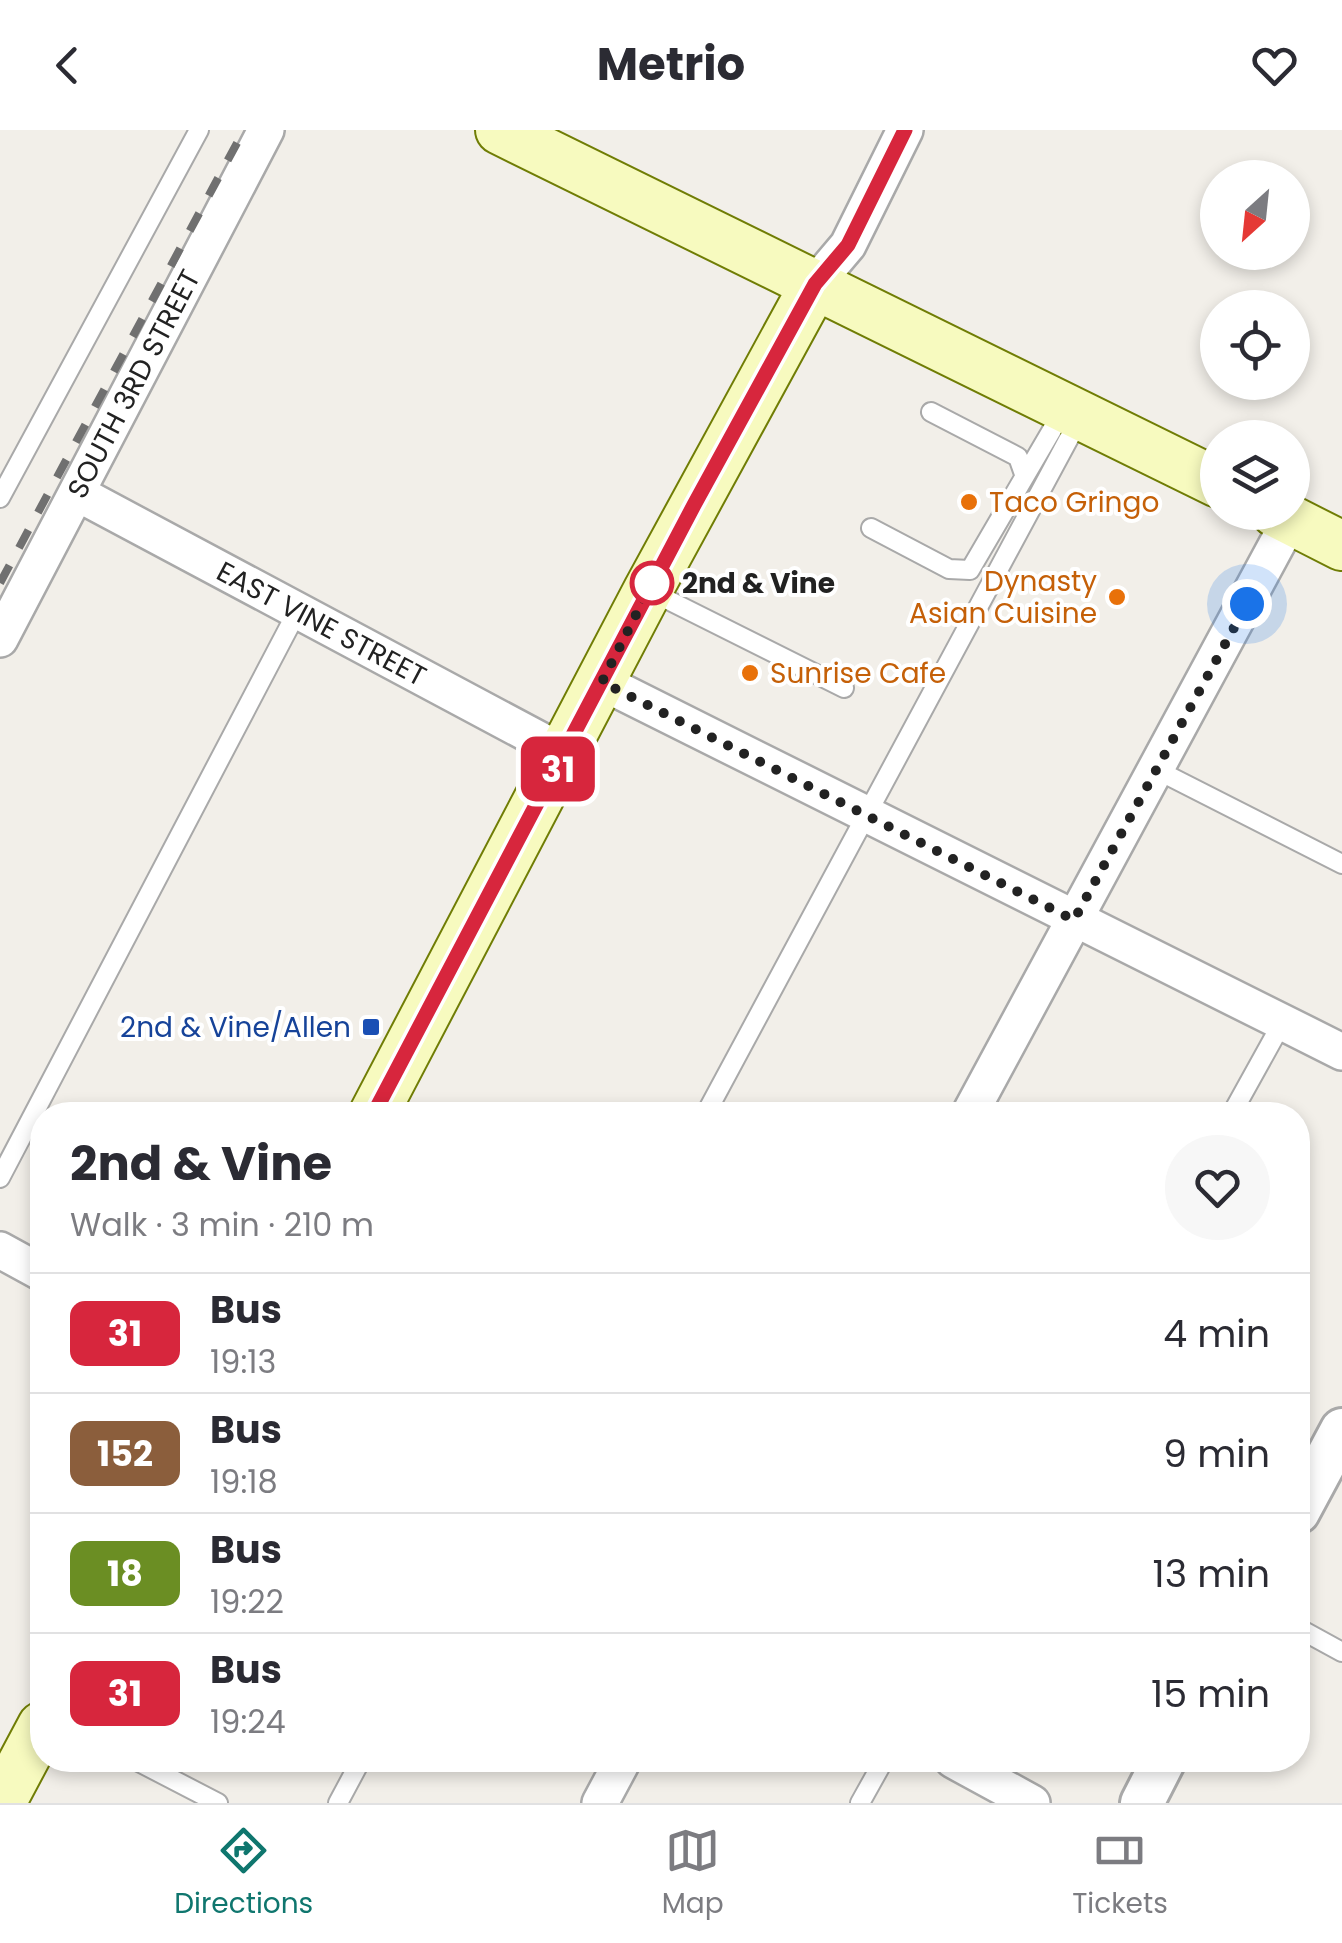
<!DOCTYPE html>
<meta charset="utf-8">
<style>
:root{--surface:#fff;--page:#f7f7f7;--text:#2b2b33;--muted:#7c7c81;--line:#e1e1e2;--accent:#0f766e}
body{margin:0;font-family:Poppins,sans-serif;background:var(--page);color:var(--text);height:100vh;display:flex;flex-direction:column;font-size:38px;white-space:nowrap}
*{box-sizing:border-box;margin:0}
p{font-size:32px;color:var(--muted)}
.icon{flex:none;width:55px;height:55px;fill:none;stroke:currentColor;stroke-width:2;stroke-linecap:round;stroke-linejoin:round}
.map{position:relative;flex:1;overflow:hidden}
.drawer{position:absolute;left:30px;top:972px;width:1280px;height:670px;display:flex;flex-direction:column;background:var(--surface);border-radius:40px;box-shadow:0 5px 15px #0003}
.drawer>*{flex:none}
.badge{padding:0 20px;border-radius:15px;font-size:35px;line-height:65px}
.needle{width:65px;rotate:207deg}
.tools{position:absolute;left:1200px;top:30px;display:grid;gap:20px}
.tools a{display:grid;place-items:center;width:110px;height:110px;border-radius:50%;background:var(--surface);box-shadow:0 5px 15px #0003;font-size:50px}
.you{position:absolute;width:50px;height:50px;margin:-25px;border:8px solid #fff;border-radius:50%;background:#1a73e8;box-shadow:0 0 0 15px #1a73e833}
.map>.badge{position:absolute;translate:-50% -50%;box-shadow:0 0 0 5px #fff}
.round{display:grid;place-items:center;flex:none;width:105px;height:105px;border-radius:52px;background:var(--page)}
.headline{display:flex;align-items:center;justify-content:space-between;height:170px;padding:0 40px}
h1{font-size:48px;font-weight:700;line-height:75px}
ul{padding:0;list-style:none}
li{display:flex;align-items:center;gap:30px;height:120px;padding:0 40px;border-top:2px solid var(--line)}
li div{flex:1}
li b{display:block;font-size:38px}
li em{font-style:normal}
li .badge{min-width:110px;font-weight:700;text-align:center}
header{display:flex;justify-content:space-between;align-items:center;height:130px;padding:0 40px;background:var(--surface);font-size:45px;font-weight:700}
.dock{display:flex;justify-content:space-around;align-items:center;height:140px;border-top:2px solid var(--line);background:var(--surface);font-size:28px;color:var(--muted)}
.dock a{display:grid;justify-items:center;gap:5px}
.dock .on{color:var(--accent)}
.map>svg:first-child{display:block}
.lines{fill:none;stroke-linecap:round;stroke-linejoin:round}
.service-casing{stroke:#a9a9a9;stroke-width:22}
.minor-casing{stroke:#a9a9a9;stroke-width:40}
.tertiary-casing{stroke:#a9a9a9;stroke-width:48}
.secondary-casing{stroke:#707d05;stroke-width:52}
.service{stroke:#fff;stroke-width:18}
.minor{stroke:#fff;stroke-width:35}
.tertiary{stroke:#fff;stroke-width:42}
.secondary{stroke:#f7fabf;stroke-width:48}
.rail{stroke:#707070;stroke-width:8;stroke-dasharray:20 20;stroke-linecap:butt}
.line-casing{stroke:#fff;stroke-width:22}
.line{stroke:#d7263d;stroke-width:15}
.walk{stroke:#222;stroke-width:10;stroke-dasharray:0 18}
.food-dot{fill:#e8710a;stroke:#fff;stroke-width:4}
.stop-dot{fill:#fff;stroke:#d7263d;stroke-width:5}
.transit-dot{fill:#1a4fb4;stroke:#fff;stroke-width:4}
.labels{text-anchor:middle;stroke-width:8;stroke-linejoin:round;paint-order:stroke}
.street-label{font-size:28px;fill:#222;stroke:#fff}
.food-label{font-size:28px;fill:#c56008;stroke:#fff;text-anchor:start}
.stop-label{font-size:28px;font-weight:bold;fill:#222;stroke:#fff;text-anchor:start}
.transit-label{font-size:28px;fill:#164399;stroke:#fff;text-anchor:end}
</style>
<header><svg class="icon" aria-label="back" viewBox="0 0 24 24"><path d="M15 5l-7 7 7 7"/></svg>Metrio<svg class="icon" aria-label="heart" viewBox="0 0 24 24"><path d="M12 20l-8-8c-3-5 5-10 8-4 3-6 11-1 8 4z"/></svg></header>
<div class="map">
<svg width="1342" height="1673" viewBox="0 0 1342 1673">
<rect width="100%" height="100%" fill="#f2efe9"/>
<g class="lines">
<defs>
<path id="service" d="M931,282L1018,327L1024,344
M0,368L199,0
M871,398L949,439L970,440L1063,281
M648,460L844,558
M1157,640L1342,734
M705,985L1081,286
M1231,985L1282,893
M0,1048L298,480
M1298,1498L1342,1522
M135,1630L218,1673
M338,1673L361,1630
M860,1673L884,1630"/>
<g id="minor">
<path d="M815,154L848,115L905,0"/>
<path id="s1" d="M79,364L566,624"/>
<path id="s2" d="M0,509L266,0"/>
<path d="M602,552L1342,922"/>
<path d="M969,985L1290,390"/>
<path d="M0,1120L42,1143"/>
<path d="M953,1630L1032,1673"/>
<path d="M600,1673L623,1630"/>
</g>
<path id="tertiary" d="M1298,1382L1342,1300
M1142,1673L1164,1630"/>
<path id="secondary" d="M500,0L1218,353
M1275,382L1342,416
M373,985L648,460L815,154
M1,1673L42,1596"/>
</defs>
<!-- service casing -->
<use href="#service" class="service-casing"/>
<!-- minor casing -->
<use href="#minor" class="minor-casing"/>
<!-- tertiary casing -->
<use href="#tertiary" class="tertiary-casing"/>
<!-- secondary casing -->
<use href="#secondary" class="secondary-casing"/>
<!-- service -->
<use href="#service" class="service"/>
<!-- minor -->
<use href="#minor" class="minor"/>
<!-- tertiary -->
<use href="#tertiary" class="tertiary"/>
<!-- secondary -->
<use href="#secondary" class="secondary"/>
<!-- rail -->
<path class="rail" d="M0,453L244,0"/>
</g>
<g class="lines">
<defs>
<path id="line" d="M373,985L694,375L815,154L848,115L905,0"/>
</defs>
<!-- line casing -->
<use href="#line" class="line-casing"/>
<!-- line -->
<use href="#line" class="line"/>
<!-- walk -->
<path class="walk" d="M652,453L602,552L1074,790L1247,474"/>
</g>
<!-- markers -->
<g class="food-dot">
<circle cx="969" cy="372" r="10"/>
<circle cx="1117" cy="467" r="10"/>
<circle cx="750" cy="543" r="10"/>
</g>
<circle class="stop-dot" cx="652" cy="453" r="20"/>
<rect class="transit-dot" x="361" y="887" width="20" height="20" rx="5"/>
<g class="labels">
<!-- street labels -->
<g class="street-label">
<text dy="10" stroke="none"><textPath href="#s2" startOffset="288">SOUTH 3RD STREET</textPath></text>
<text dy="10" stroke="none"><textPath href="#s1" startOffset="275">EAST VINE STREET</textPath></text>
</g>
<!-- food labels -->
<g class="food-label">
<text x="989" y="382">Taco Gringo</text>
<text x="1097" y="461" text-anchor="end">Dynasty<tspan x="1097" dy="32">Asian Cuisine</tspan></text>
<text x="770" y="553">Sunrise Cafe</text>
</g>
<!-- stop labels -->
<g class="stop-label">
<text x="682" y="463">2nd &amp; Vine</text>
</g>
<!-- transit labels -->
<g class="transit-label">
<text x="351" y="907">2nd &amp; Vine/Allen</text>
</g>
</g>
</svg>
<div class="tools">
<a><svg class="needle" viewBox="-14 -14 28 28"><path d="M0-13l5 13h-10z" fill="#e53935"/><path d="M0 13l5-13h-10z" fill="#7c7c81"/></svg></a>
<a><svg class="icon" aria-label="locate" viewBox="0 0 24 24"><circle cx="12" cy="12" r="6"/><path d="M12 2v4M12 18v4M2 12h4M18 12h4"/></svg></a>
<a><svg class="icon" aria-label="layers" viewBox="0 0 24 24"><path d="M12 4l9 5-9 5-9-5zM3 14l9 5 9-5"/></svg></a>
</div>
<div class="you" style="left:1247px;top:474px"></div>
<b class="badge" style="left:558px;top:639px;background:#d7263d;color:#fff">31</b>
<section class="drawer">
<div class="headline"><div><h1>2nd &amp; Vine</h1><p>Walk · 3 min · 210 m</p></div><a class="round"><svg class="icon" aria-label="heart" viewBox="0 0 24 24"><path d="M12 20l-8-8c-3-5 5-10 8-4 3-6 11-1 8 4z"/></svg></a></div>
<ul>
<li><span class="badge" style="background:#d7263d;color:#fff">31</span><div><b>Bus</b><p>19:13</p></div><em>4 min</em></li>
<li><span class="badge" style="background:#8b5e3c;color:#fff">152</span><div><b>Bus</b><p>19:18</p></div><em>9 min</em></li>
<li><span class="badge" style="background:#6b8e23;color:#fff">18</span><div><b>Bus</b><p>19:22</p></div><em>13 min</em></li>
<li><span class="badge" style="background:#d7263d;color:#fff">31</span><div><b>Bus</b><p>19:24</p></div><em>15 min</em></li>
</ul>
</section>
</div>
<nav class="dock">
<a class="on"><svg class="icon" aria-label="directions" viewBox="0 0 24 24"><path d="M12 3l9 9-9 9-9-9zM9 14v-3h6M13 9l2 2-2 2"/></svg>Directions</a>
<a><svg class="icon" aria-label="map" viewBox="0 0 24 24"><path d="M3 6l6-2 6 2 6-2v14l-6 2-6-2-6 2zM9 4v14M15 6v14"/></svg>Map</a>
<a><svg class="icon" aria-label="tickets" viewBox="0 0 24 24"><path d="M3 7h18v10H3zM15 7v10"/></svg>Tickets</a>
</nav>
